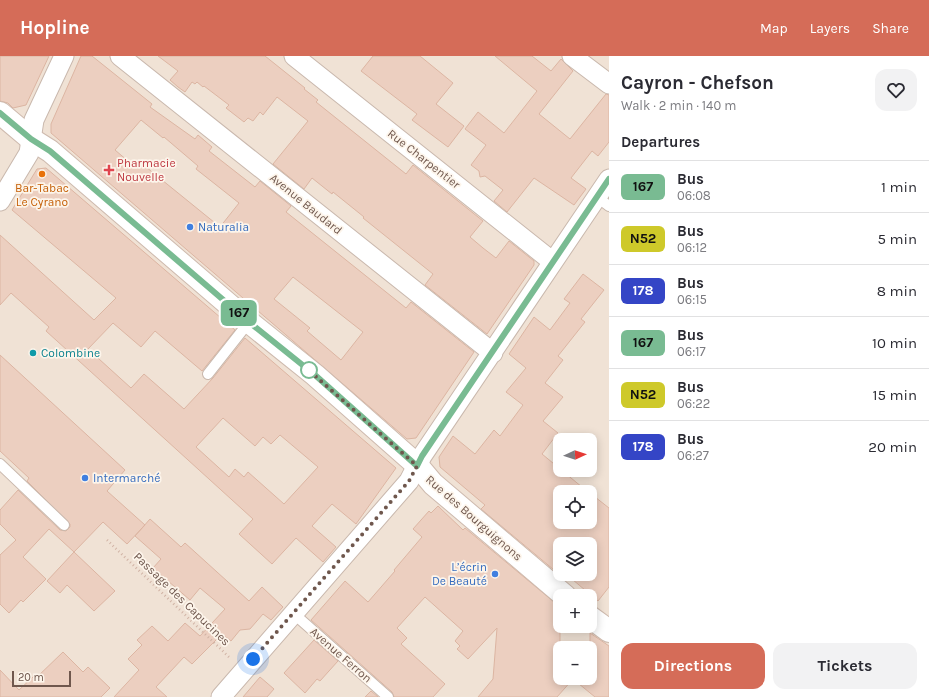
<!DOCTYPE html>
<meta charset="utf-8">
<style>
:root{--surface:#fff;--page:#f2f2f3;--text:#2b2b33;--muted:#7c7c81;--line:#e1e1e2;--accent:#d56c58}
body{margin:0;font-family:Karla,sans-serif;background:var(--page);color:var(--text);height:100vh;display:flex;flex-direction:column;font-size:15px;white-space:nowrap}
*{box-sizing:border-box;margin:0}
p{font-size:13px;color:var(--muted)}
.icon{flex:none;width:22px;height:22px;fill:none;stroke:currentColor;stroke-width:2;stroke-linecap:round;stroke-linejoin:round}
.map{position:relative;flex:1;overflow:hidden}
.drawer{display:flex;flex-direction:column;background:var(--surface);width:320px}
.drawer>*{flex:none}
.badge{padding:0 8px;border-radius:6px;font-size:14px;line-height:26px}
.needle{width:26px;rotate:87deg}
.tools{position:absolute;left:553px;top:377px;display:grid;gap:8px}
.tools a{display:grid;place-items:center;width:44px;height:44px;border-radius:8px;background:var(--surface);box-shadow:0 2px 10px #0003;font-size:20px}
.scale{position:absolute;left:12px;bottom:10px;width:59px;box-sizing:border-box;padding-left:4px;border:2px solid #6f574d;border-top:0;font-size:11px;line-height:14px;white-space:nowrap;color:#6f574d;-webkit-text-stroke:3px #fdf5eb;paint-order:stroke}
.you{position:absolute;width:20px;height:20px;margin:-10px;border:3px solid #fff;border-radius:50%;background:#1a73e8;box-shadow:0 0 0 6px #1a73e833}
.map>.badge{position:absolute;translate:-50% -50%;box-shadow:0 0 0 2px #fff}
h2{padding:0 12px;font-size:15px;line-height:36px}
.round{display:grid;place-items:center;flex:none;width:42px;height:42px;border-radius:12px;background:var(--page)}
.head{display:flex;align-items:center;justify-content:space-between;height:68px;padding:0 12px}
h1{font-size:19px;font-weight:700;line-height:30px}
.cta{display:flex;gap:8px;margin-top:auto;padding:8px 12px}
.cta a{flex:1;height:46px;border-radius:12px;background:var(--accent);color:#fff;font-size:16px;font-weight:700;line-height:46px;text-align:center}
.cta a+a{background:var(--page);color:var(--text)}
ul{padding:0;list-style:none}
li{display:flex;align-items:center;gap:12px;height:52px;padding:0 12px;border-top:1px solid var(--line)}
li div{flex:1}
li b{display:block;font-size:15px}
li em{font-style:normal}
li .badge{min-width:44px;font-weight:700;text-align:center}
header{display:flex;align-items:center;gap:24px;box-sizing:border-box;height:56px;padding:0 20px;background:var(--accent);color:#fff}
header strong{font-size:19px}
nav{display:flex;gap:22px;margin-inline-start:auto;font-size:14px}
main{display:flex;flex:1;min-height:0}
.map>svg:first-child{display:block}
.residential{fill:#f0e2d5;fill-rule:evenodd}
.building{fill:#eccfc0;stroke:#dcb5a2;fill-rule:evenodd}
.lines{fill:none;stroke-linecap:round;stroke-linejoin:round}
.service-casing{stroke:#c9b8ad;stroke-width:12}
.minor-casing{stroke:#c9b8ad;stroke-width:21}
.secondary-casing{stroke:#cebaae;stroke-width:24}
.path{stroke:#d0b2a4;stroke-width:2.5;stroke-dasharray:1 3;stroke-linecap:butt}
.service{stroke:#fff;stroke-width:10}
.minor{stroke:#fff;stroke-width:19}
.secondary{stroke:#fff;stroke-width:22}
.line-casing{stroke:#fff;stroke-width:9}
.line{stroke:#79bb92;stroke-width:6}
.walk{stroke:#6f574d;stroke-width:4;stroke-dasharray:0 7.2}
.health-dot{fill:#e0444e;stroke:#fdf5eb;stroke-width:1.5}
.food-dot{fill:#e8710a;stroke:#fdf5eb;stroke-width:1.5}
.shop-dot{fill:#3f7fe0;stroke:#fdf5eb;stroke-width:1.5}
.culture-dot{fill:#0f9aa8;stroke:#fdf5eb;stroke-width:1.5}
.stop-dot{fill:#fff;stroke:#79bb92;stroke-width:2}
.labels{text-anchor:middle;stroke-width:3.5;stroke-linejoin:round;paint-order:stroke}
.street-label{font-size:12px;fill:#6f574d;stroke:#fdf5eb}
.health-label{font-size:12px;fill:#be3a42;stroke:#fdf5eb;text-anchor:start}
.food-label{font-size:12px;fill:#c56008;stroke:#fdf5eb}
.shop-label{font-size:12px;fill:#366cbe;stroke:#fdf5eb;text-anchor:start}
.culture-label{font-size:12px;fill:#0d838f;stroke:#fdf5eb;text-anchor:start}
</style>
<header>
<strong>Hopline</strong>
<nav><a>Map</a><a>Layers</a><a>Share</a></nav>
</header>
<main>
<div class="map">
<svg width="609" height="641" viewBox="0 0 609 641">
<rect width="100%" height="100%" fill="#f9f0e5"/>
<!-- residential -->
<path class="residential" d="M0,0H609V641H0ZM560,384H590V414H560ZM560,436H590V466H560ZM560,488H590V518H560ZM560,540H590V570H560ZM560,592H590V622H560Z"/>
<!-- building -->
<path class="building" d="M0,0H49L26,49L13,52L8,47L0,45Z
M81,0H92L152,48L150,51L195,83L198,79L212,91L209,95L255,131L260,125L291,150L286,156L406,252L411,246L474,296L416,382L407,383L51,77V68ZM141,64L163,82L164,81L198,110L196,113L239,147L220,171L146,111H135L115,94ZM293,221L363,276L341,304L307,275L310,272L274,243Z
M158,0H265L305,32L304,33L318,44L316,46L406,118L413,109L483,165L470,181L483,192L496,202L509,185L534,205V209L487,278L425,229L433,218L363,162L364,161L333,136L332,138L312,122L304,133L273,108L308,65L277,41L263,59L260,56L253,65L248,62L244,66L226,52L229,49L204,30L203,31L197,26L195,28L192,26L185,36L178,31L170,24L178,15Z
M373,0H420L453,27L436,48L464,70L448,91L412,64L417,58L361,15Z
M495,0H532L551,15L561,3L573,15L539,58L570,83L606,38L609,39V86L598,100L592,95L571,122L586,133L574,149L534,122L507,156L494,145L503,134L485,120L480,121L479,115L471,109L486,89L465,73L478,56L504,77L537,35Z
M46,112L235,274L202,315L155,275L141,291L113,267L88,293L131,332L144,318L184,353L213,322L245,282L396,412L356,468L332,448L312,470L336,491L323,506L296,482L272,508L239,478L253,463L46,275L49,271L11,237L0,249V179L94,264L116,242L12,154L37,113ZM223,362L255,390L263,381L271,388L280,379L318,411L284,448L248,416L244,421L235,413L229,421L196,391Z
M583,218L604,234L581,263L585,266L558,300L563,304L545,327L563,341L543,365L558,377L542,398L588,436H560V466H590V437L609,452V531L598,545L566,518H590V488H560V519L481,453L485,449L440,411L439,401L453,380L475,398L494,374L500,380L523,349L506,336L526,312L509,298L534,261L550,274L570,247L564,243Z
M0,299L125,414L107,435L145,469L127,488L103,466L74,496L49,473L23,501L46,523L23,546L21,544L9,557L0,548V499L16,484L0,468V454L18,434L60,474L66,475L70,471V468L27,425L29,422L0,395Z
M438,450L463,474L465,472L560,551V622H590V577L609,590V641H595L573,623L557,641H478L493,623L497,572L468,603L457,593L460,590L455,585L463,575L425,541L397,572L407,582L401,588L445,628L433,641H394L392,636L311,564L345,525L368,546L395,515L394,514L422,481L413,473L429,455L431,457Z
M150,463L181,491L185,487L249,545L262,531L283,551L271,564L263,558L250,573L240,574L231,585L222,578L192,608L184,601L156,631L167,641H114L139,614L128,603L142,589L137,584L152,570L168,585L185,567L200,580L225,553L200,532L190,544L153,512L161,503L135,480Z
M74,496L115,535L94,555L67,529L60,537L47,525Z
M314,584L338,605L320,625L317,623L305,637L284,617Z
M63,596L83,616L88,611L110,632L101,641H0V614L19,634L34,620L36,622Z
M260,621L274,633L267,641H243Z
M371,635L378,641H365Z"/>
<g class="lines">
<defs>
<path id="service" d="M597,141L609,150
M208,318L249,266
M0,408L64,469
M293,557L388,641"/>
<path id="minor" d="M120,0L493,297
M294,0L553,206
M572,0L609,28
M0,145L29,97L34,64L64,0
M221,641L409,425L422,400L609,123"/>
<path id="secondary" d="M0,57L31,83L50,95L249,266L315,319L417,409L433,428L565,540
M590,561L609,575"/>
</defs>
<!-- service casing -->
<use href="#service" class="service-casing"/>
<!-- minor casing -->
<use href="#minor" class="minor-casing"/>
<!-- secondary casing -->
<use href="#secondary" class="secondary-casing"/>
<!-- path -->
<path class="path" d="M107,484L230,602"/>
<!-- service -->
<use href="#service" class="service"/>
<!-- minor -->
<use href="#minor" class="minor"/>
<!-- secondary -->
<use href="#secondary" class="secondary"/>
</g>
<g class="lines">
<defs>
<path id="line" d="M0,57L31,83L50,95L249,266L315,319L417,410L422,400L609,123"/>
</defs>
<!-- line casing -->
<use href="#line" class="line-casing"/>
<!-- line -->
<use href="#line" class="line"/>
<!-- walk -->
<path class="walk" d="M253,603L409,425L417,410L304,310L309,314"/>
</g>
<!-- markers -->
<path class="health-dot" d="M107 108h4v4h4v4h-4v4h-4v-4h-4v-4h4z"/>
<circle class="food-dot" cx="42" cy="118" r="4"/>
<g class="shop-dot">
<circle cx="190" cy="171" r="4"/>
<circle cx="85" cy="422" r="4"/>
<circle cx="495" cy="518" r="4"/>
</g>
<circle class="culture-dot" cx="33" cy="297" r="4"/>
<circle class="stop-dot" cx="309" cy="314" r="8"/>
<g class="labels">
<!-- street labels -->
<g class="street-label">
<text transform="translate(424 103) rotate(38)" y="4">Rue Charpentier</text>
<text transform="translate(306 148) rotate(39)" y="4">Avenue Baudard</text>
<text transform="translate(474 462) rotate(41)" y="4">Rue des Bourguignons</text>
<text transform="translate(182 543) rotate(44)" y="4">Passage des Capucines</text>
<text transform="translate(341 599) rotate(41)" y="4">Avenue Ferron</text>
</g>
<!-- health labels -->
<g class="health-label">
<text x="117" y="111">Pharmacie<tspan x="117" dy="14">Nouvelle</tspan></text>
</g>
<!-- food labels -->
<g class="food-label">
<text x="42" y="136">Bar-Tabac<tspan x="42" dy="14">Le Cyrano</tspan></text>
</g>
<!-- shop labels -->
<g class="shop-label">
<text x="198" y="175">Naturalia</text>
<text x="93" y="426">Intermarché</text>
<text x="487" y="515" text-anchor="end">L’écrin<tspan x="487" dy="14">De Beauté</tspan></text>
</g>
<!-- culture labels -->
<g class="culture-label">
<text x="41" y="301">Colombine</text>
</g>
</g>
</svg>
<div class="tools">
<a><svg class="needle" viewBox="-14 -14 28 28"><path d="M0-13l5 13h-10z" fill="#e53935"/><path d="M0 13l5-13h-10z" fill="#7c7c81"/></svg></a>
<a><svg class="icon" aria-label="locate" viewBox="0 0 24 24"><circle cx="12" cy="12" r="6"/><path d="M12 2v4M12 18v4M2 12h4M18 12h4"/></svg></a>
<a><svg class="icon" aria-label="layers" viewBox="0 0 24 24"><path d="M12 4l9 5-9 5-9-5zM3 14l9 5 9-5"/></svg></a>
<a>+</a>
<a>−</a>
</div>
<div class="scale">20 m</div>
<div class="you" style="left:253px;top:603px"></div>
<b class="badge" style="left:239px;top:257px;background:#79bb92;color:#111">167</b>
</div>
<section class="drawer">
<div class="head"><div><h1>Cayron - Chefson</h1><p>Walk · 2 min · 140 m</p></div><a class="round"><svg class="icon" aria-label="heart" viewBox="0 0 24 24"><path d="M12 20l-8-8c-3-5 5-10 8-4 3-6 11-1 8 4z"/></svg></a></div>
<h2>Departures</h2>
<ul>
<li><span class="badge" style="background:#79bb92;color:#111">167</span><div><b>Bus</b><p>06:08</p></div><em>1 min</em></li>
<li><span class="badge" style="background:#cec92a;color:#111">N52</span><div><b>Bus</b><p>06:12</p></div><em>5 min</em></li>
<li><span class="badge" style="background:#3445c6;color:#fff">178</span><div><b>Bus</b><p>06:15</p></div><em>8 min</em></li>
<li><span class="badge" style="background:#79bb92;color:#111">167</span><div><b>Bus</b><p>06:17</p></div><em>10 min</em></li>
<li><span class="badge" style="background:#cec92a;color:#111">N52</span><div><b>Bus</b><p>06:22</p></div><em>15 min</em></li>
<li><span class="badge" style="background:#3445c6;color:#fff">178</span><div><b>Bus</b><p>06:27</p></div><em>20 min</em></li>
</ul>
<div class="cta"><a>Directions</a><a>Tickets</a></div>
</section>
</main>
